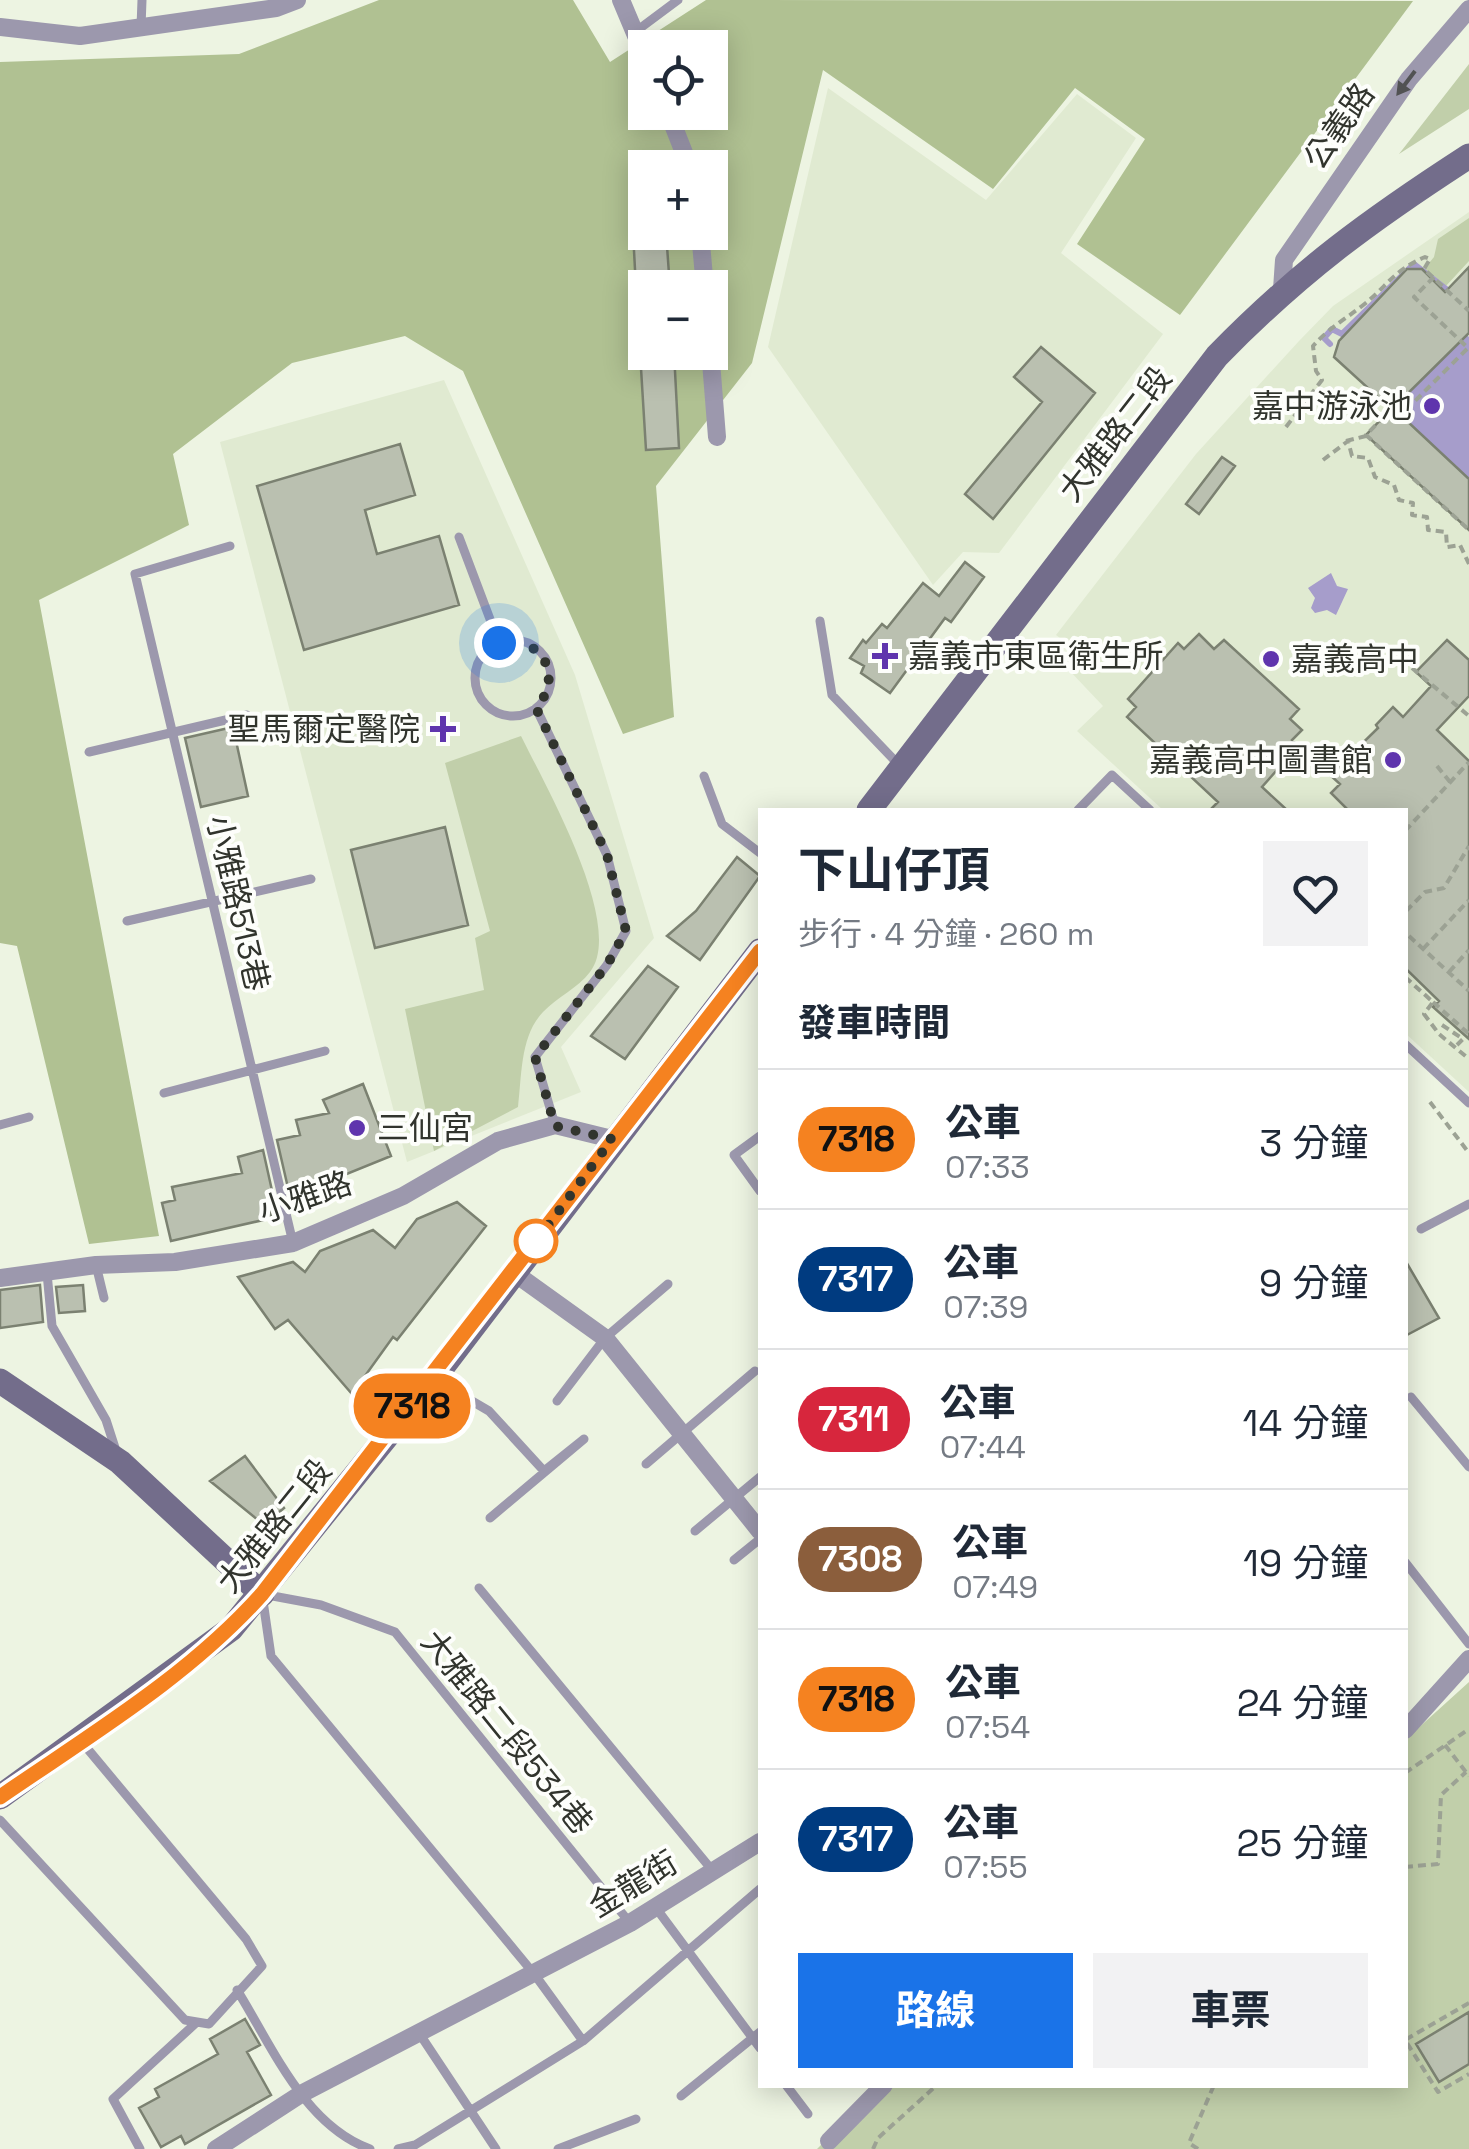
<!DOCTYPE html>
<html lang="zh-TW">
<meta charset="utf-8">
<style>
:root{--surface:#fff;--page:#f2f2f3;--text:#1f2937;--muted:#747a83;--line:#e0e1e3;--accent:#1a73e8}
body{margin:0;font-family:"Space Grotesk","Noto Sans TC",sans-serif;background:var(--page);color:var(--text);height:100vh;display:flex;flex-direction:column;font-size:38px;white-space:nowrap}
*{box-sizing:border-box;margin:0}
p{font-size:32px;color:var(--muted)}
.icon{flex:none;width:55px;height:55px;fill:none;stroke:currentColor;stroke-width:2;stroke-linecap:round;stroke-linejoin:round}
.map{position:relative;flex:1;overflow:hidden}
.drawer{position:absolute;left:758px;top:808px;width:650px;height:1280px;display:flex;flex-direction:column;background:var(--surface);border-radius:0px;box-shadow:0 5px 25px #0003}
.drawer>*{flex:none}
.badge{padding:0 20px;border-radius:32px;font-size:35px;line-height:65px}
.buttons{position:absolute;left:628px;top:30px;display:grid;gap:20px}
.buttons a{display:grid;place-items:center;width:100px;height:100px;border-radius:0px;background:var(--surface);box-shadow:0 5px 25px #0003;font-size:50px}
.you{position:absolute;width:50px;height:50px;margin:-25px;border:8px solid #fff;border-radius:50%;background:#1a73e8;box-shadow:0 0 0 15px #1a73e833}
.map>.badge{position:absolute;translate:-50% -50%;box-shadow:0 0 0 5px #fff}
h2{padding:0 40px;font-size:38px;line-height:90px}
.round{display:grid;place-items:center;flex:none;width:105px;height:105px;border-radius:0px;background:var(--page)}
.summary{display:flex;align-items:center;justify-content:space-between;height:170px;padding:0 40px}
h1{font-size:48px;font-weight:700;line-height:75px}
.button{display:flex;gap:20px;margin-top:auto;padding:20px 40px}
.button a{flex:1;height:115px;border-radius:0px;background:var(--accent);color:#fff;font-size:40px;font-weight:700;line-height:115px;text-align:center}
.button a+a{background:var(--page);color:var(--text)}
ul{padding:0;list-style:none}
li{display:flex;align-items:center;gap:30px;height:140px;padding:0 40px;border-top:2px solid var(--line)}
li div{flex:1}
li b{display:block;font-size:38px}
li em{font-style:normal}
li .badge{min-width:110px;font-weight:700;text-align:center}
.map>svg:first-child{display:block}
.built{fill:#e0ead1}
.green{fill:#c1cfaa}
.forest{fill:#b0c192;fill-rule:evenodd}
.water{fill:#a69dcb}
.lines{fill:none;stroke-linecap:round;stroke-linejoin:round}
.stream{stroke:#a69dcb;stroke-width:6}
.building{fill:#bac0b0;stroke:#7b8171;stroke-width:2.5}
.path{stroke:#9ca294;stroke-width:4;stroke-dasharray:8 5;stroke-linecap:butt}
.lane{stroke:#9c98ad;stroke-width:9}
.street{stroke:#9c98ad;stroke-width:18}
.secondary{stroke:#736d8b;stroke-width:25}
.oneway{fill:#515253}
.line-casing{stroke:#fff;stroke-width:22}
.line{stroke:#f58220;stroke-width:15}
.walk{stroke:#31342d;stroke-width:10;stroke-dasharray:0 18}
.poi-dot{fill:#5f35ad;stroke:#fdfefb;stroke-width:4}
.stop-dot{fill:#fff;stroke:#f58220;stroke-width:5}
.labels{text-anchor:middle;stroke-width:8;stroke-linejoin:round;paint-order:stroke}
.street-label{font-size:32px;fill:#31342d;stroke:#fdfefb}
.poi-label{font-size:32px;fill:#31342d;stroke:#fdfefb;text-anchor:end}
</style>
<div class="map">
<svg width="1469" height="2149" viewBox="0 0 1469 2149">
<rect width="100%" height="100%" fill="#edf4e2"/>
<!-- built -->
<path class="built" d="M828,88L986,200L1077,94L1136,138L1061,253L1163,334L999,553L963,552L933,585L768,347Z
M1469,212V1092L1405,1033V810H1163L1077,731L1103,706L1067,668L1077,651L1056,635L1196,454L1299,341L1333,306Z
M444,380L575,675L654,938L561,1047L581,1092L407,1162L220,442Z"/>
<!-- green -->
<path class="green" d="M1469,64V109L1399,154Z
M1469,218V261L1445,287L1424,269L1434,257L1438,239Z
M521,736C544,783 626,926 590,972C578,988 557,997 543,1012C520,1036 522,1075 518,1107L434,1151L405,1009L484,990L475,938L490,931L445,763Z
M1469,1682V2149H817L881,2085H1405V1740Z"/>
<!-- forest -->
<path class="forest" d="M379,0H573L610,62L706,0L1413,1L1180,315L1077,244L1145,139L1075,88L993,189L823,70L752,363L656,486L674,717L623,734L463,371L405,336L292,363L173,454L189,525L39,600L159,1236L89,1244L17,946L0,943V62L239,54ZM645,48H710V112H645ZM645,168H710V232H645ZM645,288H710V352H645Z"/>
<!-- water -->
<path class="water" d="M1467,335L1469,337V479L1393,407Z
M1331,573L1337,586L1348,589L1336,615L1327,610L1315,613L1311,608L1315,598L1308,588Z"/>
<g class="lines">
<!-- stream -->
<path class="stream" d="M1330,344L1324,338L1332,329L1342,334L1414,264L1450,292"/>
</g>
<!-- building -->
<path class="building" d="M633,232H666L670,288H636Z
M1469,267V333L1393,408L1469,479V530L1366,435L1391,409L1334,357L1339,341L1407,269H1422L1445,292Z
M1041,347L1095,393L993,519L965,494L1042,402L1014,377Z
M640,352H674L679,448L646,450Z
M400,444L415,495L365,510L377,554L439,536L459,605L304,650L257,486Z
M1222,457L1235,466L1199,514L1186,504Z
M965,562L984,577L951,622L945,618L890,693L861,673L864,666L850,658L863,640L866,643L882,624L887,628L923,583L939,596Z
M1199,634L1214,649L1224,640L1299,709L1290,719L1302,730L1292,740L1298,746L1262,787L1287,810H1210L1218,802L1127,717L1136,707L1128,699L1178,643L1184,649Z
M1447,640L1469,660V696L1437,730L1469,761V1039L1433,1007L1439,1001L1405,968V810H1348L1331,793L1340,784L1330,775L1378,728L1376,725L1393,707L1403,717L1431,686L1416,672Z
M233,727L248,796L201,807L185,738Z
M445,827L468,925L375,948L351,850Z
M737,857L760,876L700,960L667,936L696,911Z
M648,966L678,987L625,1059L591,1036Z
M363,1084L391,1156L344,1175L347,1188L291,1201L277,1140L300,1135L296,1120L329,1113L323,1100Z
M263,1150L275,1204L268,1206L272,1218L171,1241L162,1203L175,1200L172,1187L242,1173L238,1157Z
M457,1202L486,1226L397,1340L393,1337L352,1394L288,1320L275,1329L238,1277L293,1262L305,1272L320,1251L373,1230L395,1248L417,1219Z
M1405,1260L1439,1318L1405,1336Z
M40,1285L43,1322L0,1328V1290Z
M83,1285L85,1311L59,1313L56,1287Z
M245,1456L284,1508L264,1525L210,1481Z
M1469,2012V2064L1439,2082L1416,2044Z
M245,2019L260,2045L247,2052L271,2095L185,2144L181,2136L161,2147L139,2108L159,2097L155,2089L218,2054L210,2039Z"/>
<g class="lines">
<!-- path -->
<path class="path" d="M1434,277L1414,297L1468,348L1401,415L1393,407L1366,435L1469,530
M1286,427L1322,380L1316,371L1313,346C1329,328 1344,320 1362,306C1388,286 1391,272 1425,257L1430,259L1424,269L1469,311
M1346,441L1366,436
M1323,460L1348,441L1352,456L1368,458L1375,477L1394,485L1399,500L1413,503L1412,515L1427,517L1428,530L1446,532L1447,547L1460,545L1469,564
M1412,668L1469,716
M1437,766L1450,782
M1405,831L1469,762
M1406,911L1425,892L1444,888L1469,846
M1409,936L1469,991
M1423,949L1469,900
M1449,972L1469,950
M1405,977L1433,1002L1424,1014L1439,1034L1469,1059
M1433,1002L1469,1034
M1442,1025L1463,1039L1457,1045
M1430,1102L1469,1153
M1445,1745L1469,1776
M1405,1773L1469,1729
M1405,1867L1438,1864L1441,1795L1466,1772
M1469,2003L1405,2040L1438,2092L1469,2074
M873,2149L878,2138L937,2085
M1198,2149L1189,2143L1214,2085"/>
<!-- lane -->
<path class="lane" d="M141,27L142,0
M635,32L678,0
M459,537L499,643
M230,546L135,574L293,1243
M820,621L832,695L900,766
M475 678a38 38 0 1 1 76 0a38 38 0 1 1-76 0Z
M536,708L607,855L626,931L607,965L535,1057L555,1125
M89,752L247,715
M704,776L722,824L760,853
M1078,810L1112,775L1150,810
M127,921L311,879
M1405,1044L1469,1103
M164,1093L325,1051
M0,1125L29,1117
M760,1136L734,1155L760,1191
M1421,1229L1469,1204
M96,1265L104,1298
M47,1273L52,1326L106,1420L117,1454
M436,1380L489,1411L544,1471L584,1439L490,1518
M1411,1397L1469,1467
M557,1401L605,1338L668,1284
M646,1464L755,1371
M695,1531L760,1477
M734,1560L760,1539
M1405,1562L1469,1644
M479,1588L712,1870
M0,1820L185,2020L209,2024L262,1966L246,1939L81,1741
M656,1908L760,2048
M237,1990C272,2046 304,2125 370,2149
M419,2033L496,2149
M583,2041L760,1889
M786,2085L808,2114
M681,2096L760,2032
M140,2149L113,2099L197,2022
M398,2149L415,2145L583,2041L535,1975L271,1656L262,1594L321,1605L395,1632L630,1923
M558,2149L636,2119"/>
<!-- street -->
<path class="street" d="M621,0L645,57
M0,27L80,36L276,8L297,0
M668,112L690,168
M700,232L705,288
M1282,289L1284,260L1409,79L1469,9
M710,349L717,437
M513,1272L605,1338L760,1531
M0,1278L96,1265L175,1262L293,1243L403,1196L498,1141L555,1125L612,1139
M1405,1730L1469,1659
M829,2141L884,2085
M216,2149L301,2094L630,1923L760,1842"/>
<!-- secondary -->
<path class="secondary" d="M869,810L1217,356C1300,271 1370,220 1469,156
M0,1381L120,1462L262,1594
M0,1797L231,1629L434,1378L760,951"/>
</g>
<!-- one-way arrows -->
<defs><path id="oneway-solid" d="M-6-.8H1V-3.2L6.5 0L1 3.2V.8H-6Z" transform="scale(2.5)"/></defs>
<use class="oneway" href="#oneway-solid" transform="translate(1406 83) rotate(127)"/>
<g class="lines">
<defs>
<path id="line" d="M0,1797C90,1735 189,1676 262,1594L760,951"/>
</defs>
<!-- line casing -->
<use href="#line" class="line-casing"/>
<!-- line -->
<use href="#line" class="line"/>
<!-- walk -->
<path class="walk" d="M499,643C541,634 565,676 536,708L607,855L626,931L607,965L535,1057L555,1126L612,1139L533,1246L536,1241"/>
</g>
<!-- markers -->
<g class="poi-dot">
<circle cx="1432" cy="406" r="10"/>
<path d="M880 641h10v10h10v10h-10v10h-10v-10h-10v-10h10z"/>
<circle cx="1271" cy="659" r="10"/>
<path d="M438 714h10v10h10v10h-10v10h-10v-10h-10v-10h10z"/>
<circle cx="1393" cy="760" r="10"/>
<circle cx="357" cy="1128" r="10"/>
</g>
<circle class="stop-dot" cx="536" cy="1241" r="20"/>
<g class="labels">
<!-- street labels -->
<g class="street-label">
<text transform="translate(1339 126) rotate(-55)" y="11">公義路</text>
<text transform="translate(1115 434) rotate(-52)" y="11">大雅路二段</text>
<text transform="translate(238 903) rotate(77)" y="11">小雅路513巷</text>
<text transform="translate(305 1197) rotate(-19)" y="11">小雅路</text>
<text transform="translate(274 1526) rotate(-51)" y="11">大雅路二段</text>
<text transform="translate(507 1732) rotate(51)" y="11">大雅路二段534巷</text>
<text transform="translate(633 1884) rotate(-31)" y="11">金龍街</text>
</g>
<!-- poi labels -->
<g class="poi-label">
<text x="1412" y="417">嘉中游泳池</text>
<text x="908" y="667" text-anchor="start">嘉義市東區衛生所</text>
<text x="1291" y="670" text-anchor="start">嘉義高中</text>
<text x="420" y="740">聖馬爾定醫院</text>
<text x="1373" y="771">嘉義高中圖書館</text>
<text x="377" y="1139" text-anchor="start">三仙宮</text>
</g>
</g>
</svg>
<div class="buttons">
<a><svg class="icon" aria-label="locate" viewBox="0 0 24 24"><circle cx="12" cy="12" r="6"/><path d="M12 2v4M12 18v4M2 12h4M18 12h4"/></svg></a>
<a>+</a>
<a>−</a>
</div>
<div class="you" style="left:499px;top:643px"></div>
<b class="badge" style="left:412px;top:1406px;background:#f58220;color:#111">7318</b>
<section class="drawer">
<div class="summary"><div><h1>下山仔頂</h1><p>步行 · 4 分鐘 · 260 m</p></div><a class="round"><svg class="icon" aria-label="heart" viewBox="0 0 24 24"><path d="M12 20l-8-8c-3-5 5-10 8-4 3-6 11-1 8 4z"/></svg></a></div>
<h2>發車時間</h2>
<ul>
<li><span class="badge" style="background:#f58220;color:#111">7318</span><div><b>公車</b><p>07:33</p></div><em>3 分鐘</em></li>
<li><span class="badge" style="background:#003b80;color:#fff">7317</span><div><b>公車</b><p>07:39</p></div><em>9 分鐘</em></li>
<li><span class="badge" style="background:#d7263d;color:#fff">7311</span><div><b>公車</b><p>07:44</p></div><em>14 分鐘</em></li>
<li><span class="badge" style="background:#8b5e3c;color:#fff">7308</span><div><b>公車</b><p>07:49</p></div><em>19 分鐘</em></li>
<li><span class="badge" style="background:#f58220;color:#111">7318</span><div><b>公車</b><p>07:54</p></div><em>24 分鐘</em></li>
<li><span class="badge" style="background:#003b80;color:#fff">7317</span><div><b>公車</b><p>07:55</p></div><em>25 分鐘</em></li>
</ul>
<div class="button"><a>路線</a><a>車票</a></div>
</section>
</div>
